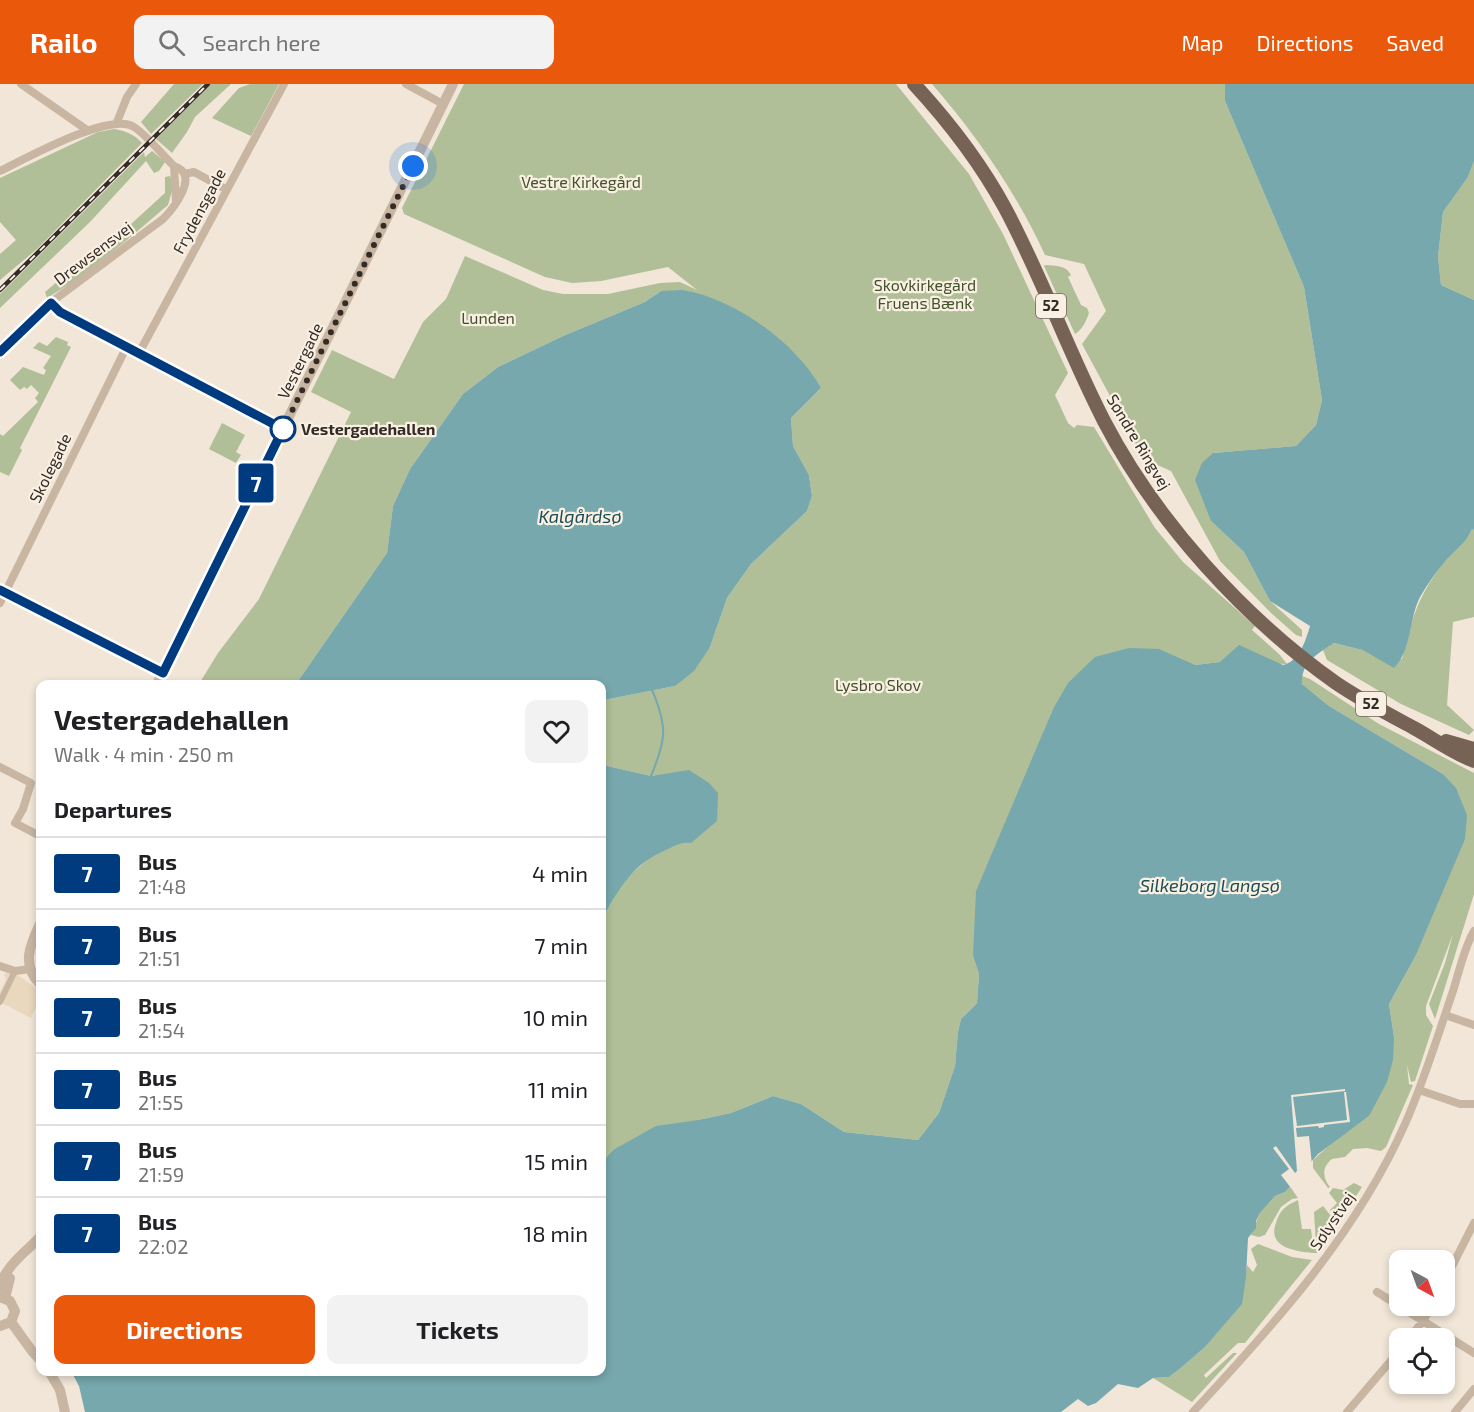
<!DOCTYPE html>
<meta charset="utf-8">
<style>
:root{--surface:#fff;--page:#f2f2f2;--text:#202124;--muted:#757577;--line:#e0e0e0;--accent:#ea580c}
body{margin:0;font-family:"Exo 2",sans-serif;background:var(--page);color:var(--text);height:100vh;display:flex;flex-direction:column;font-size:22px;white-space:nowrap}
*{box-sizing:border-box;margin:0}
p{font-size:20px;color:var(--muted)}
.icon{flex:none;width:33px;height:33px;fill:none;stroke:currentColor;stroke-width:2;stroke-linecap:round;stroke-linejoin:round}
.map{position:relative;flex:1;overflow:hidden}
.side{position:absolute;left:36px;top:596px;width:570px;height:696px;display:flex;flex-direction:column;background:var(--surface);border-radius:12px;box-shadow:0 3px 9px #0003}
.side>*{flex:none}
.badge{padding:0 12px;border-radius:4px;font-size:21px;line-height:39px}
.needle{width:39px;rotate:139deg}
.buttons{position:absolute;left:1389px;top:1166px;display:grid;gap:12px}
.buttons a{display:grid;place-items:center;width:66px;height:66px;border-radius:12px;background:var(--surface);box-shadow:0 3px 9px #0003;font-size:30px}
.you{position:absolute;width:30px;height:30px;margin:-15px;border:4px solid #fff;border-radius:50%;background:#1a73e8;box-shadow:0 0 0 9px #1a73e833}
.map>.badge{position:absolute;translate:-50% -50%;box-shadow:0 0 0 3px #fff}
h2{padding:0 18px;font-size:22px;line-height:54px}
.round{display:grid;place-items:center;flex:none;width:63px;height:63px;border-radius:12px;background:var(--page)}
.headline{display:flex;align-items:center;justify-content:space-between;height:102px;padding:0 18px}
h1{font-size:28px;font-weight:700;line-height:45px}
.primary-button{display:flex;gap:12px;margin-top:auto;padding:12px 18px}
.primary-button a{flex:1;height:69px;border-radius:12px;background:var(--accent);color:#fff;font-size:24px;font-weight:700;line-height:69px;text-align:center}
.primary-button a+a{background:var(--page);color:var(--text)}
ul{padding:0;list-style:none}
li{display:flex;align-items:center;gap:18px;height:72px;padding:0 18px;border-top:2px solid var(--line)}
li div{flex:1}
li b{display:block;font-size:22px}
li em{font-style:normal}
li .badge{min-width:66px;font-weight:700;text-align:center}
header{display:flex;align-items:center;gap:36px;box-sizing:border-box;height:84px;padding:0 30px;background:var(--accent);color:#fff}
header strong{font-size:28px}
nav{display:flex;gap:33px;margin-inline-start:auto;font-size:21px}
.search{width:420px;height:54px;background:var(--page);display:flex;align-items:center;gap:15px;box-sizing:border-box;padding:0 21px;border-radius:12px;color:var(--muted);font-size:22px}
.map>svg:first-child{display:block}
.green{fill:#b0bf97}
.plaza{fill:#e9d8be}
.water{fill:#76a8ad}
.pier{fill:#f1e6d7}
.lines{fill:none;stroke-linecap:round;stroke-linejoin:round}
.stream{stroke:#76a8ad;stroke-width:2}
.pedestrian{stroke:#c8b6a3;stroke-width:6}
.minor{stroke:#c8b6a3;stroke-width:8}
.tertiary{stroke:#c8b6a3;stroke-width:10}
.primary{stroke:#766356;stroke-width:14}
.rail-casing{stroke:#332b25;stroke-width:4.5}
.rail{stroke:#f9f0e3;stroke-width:2;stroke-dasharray:7;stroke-linecap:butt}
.line-casing{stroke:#fff;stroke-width:14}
.line{stroke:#003b80;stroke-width:9}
.walk{stroke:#332b25;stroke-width:6;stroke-dasharray:0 10.8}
.stop-dot{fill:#fff;stroke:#003b80;stroke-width:3}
.labels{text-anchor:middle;stroke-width:4.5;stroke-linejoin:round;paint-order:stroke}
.shield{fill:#f9f0e3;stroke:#6e665e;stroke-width:1.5}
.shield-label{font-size:15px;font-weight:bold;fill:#332b25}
.park-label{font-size:16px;fill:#405229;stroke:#f9f0e3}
.street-label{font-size:16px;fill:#332b25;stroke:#f9f0e3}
.stop-label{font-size:16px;font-weight:bold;fill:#332b25;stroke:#f9f0e3;text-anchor:start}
.water-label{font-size:18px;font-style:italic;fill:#1b4d54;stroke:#f9f0e3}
</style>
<header>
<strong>Railo</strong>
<div class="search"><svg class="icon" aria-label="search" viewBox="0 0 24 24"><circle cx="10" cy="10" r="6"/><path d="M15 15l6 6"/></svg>Search here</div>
<nav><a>Map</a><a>Directions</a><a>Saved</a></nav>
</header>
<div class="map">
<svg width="1474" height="1328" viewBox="0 0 1474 1328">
<rect width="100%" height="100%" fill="#f1e6d7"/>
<!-- green -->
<path class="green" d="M174,0H203L151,50L141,38Z
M211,0H231L195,33L187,48L172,69L156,55Z
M250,0H279L251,52L212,34L239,4Z
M464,0H896L969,90L1003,150L1068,289L1055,311L1068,339L1074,344L1077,341L1094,343L1155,444L1183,478L1255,542L1252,546L1280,571L1287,580L1221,578L1195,581L1053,625L1026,691L973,872L979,890L977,919L961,935L958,948L955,982L939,1029L918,1056L844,1048L801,1020L773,1012L731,1029L698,1036L613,1066L602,1078V835L625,795L653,771L683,758L689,687L651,692L603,681L602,622L604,616L675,602L710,563L727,514L751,480L807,427L812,412L809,391L793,362L791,334L821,304L661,207L645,218L563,252L498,283L463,310L410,385L393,422L387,469L296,600H199L218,569L259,515L351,328L311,308L332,266L394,295L423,238L446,215L465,172L543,206L563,210H608L660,199L680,198L697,206L668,183L601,197L572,199L545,193L404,130L402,124Z
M932,0H1225V17L1304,203L1322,316L1316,341L1296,362L1213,369L1211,437L1244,468L1270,517L1302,546V553L1296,551L1271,529L1220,477L1171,387L1144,375L1082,260L1106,227L1084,180L1045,171C1016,108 977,52 932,0Z
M114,45C126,47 134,50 142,59L37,165L0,196V170L16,156L0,138V94L98,48Z
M152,67L165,78L159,87L154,89L146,77L90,138L0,224V210L144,68L145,73Z
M1474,77V216L1441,201L1438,173L1443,128L1468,93Z
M170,92L173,103L168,121L127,156L79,194L47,214L45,208L58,197L63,199L77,188H81L109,164L119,151L165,109V93Z
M1046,181C1056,182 1066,181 1071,191L1068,193L1081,221L1087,224L1089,229C1086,237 1083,245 1075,250L1044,182Z
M56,253L68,258L67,261L71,263L20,364L22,366L9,392L0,388V350L3,352L38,318L35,314L39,309L31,301L27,305L24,303L20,306L10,296L23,283L44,291L46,286L43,284L51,272L33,264L39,258L47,262Z
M222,339L245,351L236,368L241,371L236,379L209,365Z
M1472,445L1474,446V533L1453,538L1447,621L1474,646L1469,651L1401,620L1327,576L1323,566L1334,559L1402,575C1411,537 1418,512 1442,481C1453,467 1465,462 1472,445Z
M1302,592L1310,595L1379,640L1474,689V810L1435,935L1429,920L1445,879L1453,850L1426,922V931L1433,942L1415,997L1411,998L1407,981L1409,1000L1413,1001L1386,1063L1381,1067L1367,1064L1353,1065L1345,1073L1332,1075C1322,1083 1322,1093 1330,1103L1328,1104L1313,1084V1076L1333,1058L1369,1032L1394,953L1389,920L1415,873L1443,690L1329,622L1302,600Z
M1354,1099L1362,1103L1339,1138L1330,1126L1337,1119L1329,1109L1333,1104L1343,1106Z
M1289,1101L1298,1114L1292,1115L1281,1123L1265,1151L1259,1153L1251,1151L1260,1129L1275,1112L1285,1108Z
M1298,1116L1302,1145H1311L1313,1162L1319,1168L1317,1169C1300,1168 1266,1165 1276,1139C1280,1126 1285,1122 1298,1116Z
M1323,1122L1338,1141L1321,1164L1316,1161L1314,1128Z
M1258,1160L1292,1173L1312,1176L1245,1259H1238L1204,1291L1206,1294L1233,1269H1237L1192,1318L1153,1294L1169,1293L1182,1283L1205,1263L1241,1220L1247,1181L1253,1188L1257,1181L1251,1165Z"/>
<!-- plaza -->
<path class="plaza" d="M9,885L40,907V914L31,934L0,918V908L6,895L4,891Z"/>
<!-- water -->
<path class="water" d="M1225,0H1474V77L1468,93L1443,128L1438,173L1441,201L1474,216V446L1472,445C1465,462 1453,467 1443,480C1434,491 1425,504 1419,515C1409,537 1411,567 1394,584L1363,566L1334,559C1318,570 1301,577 1302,600L1329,622L1443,690L1456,704L1467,731L1465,755L1415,873L1389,920L1394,953L1393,976L1387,998L1369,1032L1318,1070L1285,1108L1275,1112L1260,1129L1256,1137V1144L1248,1154L1246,1193L1242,1220L1205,1263L1182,1283L1169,1293L1153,1294L1138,1304L1118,1300L1096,1319L1088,1322L1078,1315L1061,1328H85L79,1302L71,1287H602V1078L613,1066L656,1042L698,1036L731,1029L773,1012L801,1020L844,1048L918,1056L939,1029L955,982L958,948L961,935L977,919L979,890L973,872L976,807L1053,625L1068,599L1095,573L1129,564L1159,565L1195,581L1220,578L1239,561L1283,581C1299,578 1306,556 1310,542L1270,517L1244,468L1211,437L1195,396L1202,379L1213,369L1296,362L1316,341L1322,316L1304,203L1225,17Z
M682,206C734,214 795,258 821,304L791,334L793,362L809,391L812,412L807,427L751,480L727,514L710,563L694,587L675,602L604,616L602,622V600H296L387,469L393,422L410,385L463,310L498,283L563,252L645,218L661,207Z
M602,678L603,681L651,692L689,686L709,699L718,709L717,737L691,759C681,758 677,761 668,765C632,780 621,802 602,835Z"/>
<!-- pier -->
<path class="pier" d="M1345,1005V1007L1293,1013L1297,1042L1347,1036L1344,1008H1346L1350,1038L1324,1041V1043L1319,1044L1318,1042L1296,1044L1297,1053L1309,1052L1312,1081L1291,1104L1281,1091L1289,1085L1273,1064L1276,1062L1295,1089L1297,1087L1291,1011Z"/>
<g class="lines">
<!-- stream -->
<path class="stream" d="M651,692C666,656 668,643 652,606"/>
<!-- pedestrian -->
<path class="pedestrian" d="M0,918L15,887"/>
<!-- minor -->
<path class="minor" d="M21,0L87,46
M406,0L443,20
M117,38L127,13L136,0
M174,82L176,117
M0,87C25,75 111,27 134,43C148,52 162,71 174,82C201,90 173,125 163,135L46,222L0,268
M184,90L194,88L227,106
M51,219L60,227L283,345
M139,269L284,0
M0,506L163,589
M0,519L127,262
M0,683L31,699L23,725L15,739L40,752
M0,882L15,887L30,885
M1445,931L1474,941
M1419,1006L1460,1020H1474
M1444,1198L1474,1139
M1377,1208L1474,1269
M1409,1254L1423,1237L1433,1221
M1193,1328C1274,1241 1357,1149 1405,1040C1424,997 1438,951 1453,907C1459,888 1464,864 1474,847
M1347,1328L1400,1266
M1455,1328L1474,1305"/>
<!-- tertiary -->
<path class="tertiary" d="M157,600L453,0
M40,840C30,861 21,881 40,900
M0,1203C5,1182 26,1168 40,1153
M0,1213L10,1217L15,1227L11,1238L0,1242
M5,1214L10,1194
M11,1238L32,1267L40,1276
M49,1287L60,1306L65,1328"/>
<!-- primary -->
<path class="primary" d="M914,0C949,38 980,78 1005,124C1042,193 1068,267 1104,337C1156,437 1244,534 1336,599C1361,616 1388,630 1414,644C1434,655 1453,669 1474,677
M1446,657L1474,665"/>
<defs>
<path id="rail" d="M0,206L208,0"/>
</defs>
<!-- rail casing -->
<use href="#rail" class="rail-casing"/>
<!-- rail -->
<use href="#rail" class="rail"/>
</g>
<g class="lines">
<defs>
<path id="line" d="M0,268L51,219L60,228L283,345L163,589L0,506"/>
</defs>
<!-- line casing -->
<use href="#line" class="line-casing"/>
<!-- line -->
<use href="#line" class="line"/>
<!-- walk -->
<path class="walk" d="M283,345L413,82"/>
</g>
<!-- markers -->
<circle class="stop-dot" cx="283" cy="345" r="12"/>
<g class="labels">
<!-- shield labels -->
<g class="shield">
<rect x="1036" y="210" width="30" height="24" rx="4.5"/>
<rect x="1356" y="608" width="30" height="24" rx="4.5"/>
</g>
<g class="shield-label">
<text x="1051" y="227">52</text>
<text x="1371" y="625">52</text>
</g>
<!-- park labels -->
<g class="park-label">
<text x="581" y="104">Vestre Kirkegård</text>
<text x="925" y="207">Skovkirkegård<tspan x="925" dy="18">Fruens Bænk</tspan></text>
<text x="488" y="240">Lunden</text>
<text x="878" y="607">Lysbro Skov</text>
</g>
<!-- street labels -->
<g class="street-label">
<text transform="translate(199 127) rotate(-62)" y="6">Frydensgade</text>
<text transform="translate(93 169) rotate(-37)" y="6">Drewsensvej</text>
<text transform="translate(300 277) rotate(-64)" y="6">Vestergade</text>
<text transform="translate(1139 358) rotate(59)" y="6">Søndre Ringvej</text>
<text transform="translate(50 384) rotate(-64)" y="6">Skolegade</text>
<text transform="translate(1332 1137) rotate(-56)" y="6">Sølystvej</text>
</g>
<!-- stop labels -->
<g class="stop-label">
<text x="301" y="351">Vestergadehallen</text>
</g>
<!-- water labels -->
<g class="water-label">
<text x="580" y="439">Kalgårdsø</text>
<text x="1210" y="808">Silkeborg Langsø</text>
</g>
</g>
</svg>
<div class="buttons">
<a><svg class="needle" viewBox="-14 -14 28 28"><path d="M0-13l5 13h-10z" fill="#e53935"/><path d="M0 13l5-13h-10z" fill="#757577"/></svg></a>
<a><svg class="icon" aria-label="locate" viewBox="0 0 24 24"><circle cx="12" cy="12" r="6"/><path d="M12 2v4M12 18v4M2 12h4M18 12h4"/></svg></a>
</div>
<div class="you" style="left:413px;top:82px"></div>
<b class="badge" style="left:256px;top:399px;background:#003b80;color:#fff">7</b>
<section class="side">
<div class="headline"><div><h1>Vestergadehallen</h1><p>Walk · 4 min · 250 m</p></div><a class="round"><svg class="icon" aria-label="heart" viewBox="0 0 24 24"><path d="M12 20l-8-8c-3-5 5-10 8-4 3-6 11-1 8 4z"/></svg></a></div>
<h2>Departures</h2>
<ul>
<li><span class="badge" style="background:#003b80;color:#fff">7</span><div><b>Bus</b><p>21:48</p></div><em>4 min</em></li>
<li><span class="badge" style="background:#003b80;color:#fff">7</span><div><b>Bus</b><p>21:51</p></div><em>7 min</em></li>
<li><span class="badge" style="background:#003b80;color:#fff">7</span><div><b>Bus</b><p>21:54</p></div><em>10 min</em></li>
<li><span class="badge" style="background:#003b80;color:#fff">7</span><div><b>Bus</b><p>21:55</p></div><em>11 min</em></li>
<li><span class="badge" style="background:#003b80;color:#fff">7</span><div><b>Bus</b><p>21:59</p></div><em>15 min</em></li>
<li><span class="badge" style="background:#003b80;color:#fff">7</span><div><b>Bus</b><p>22:02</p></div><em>18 min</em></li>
</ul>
<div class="primary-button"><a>Directions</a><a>Tickets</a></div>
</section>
</div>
